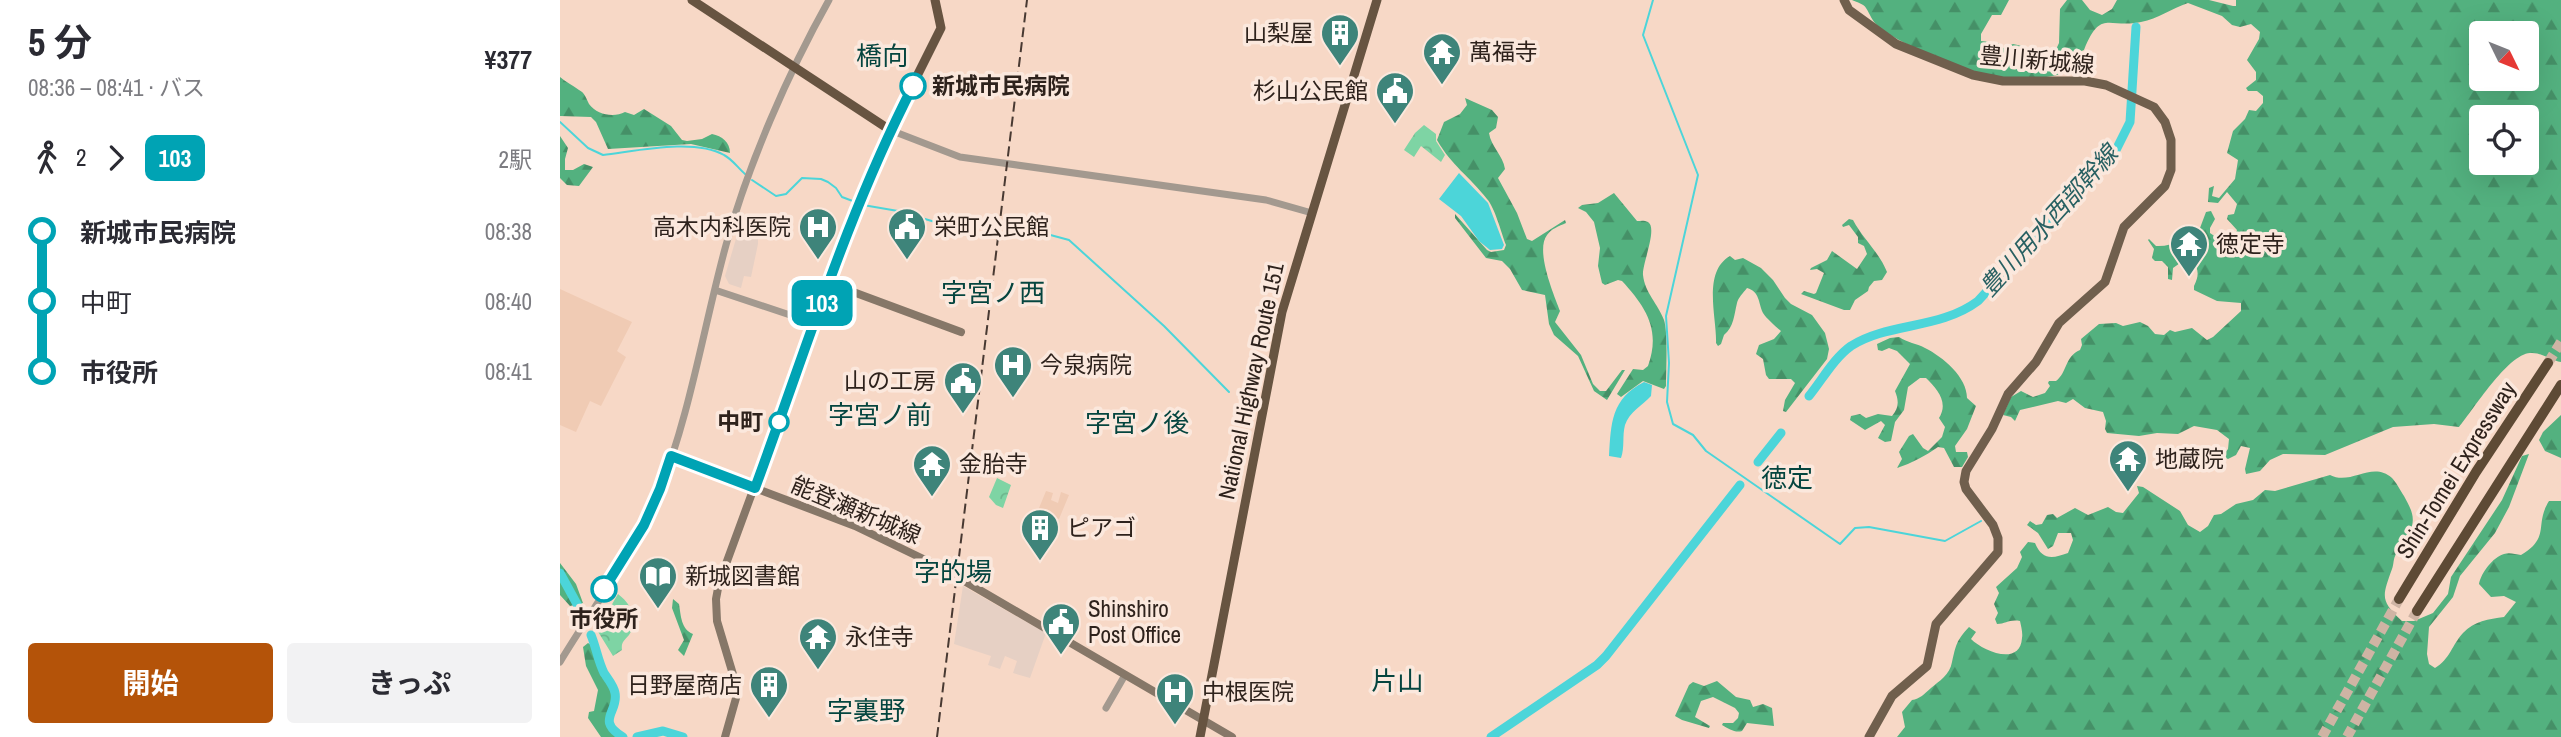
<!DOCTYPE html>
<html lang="ja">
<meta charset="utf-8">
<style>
:root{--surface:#fff;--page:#f2f2f3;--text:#2b2b33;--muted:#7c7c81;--accent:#b45309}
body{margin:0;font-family:"Archivo Narrow","Noto Sans JP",sans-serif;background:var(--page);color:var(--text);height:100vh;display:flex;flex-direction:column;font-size:26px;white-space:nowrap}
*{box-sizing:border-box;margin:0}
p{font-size:23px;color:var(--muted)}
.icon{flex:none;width:38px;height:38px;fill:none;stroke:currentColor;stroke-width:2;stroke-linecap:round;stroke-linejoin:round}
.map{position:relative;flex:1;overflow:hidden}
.side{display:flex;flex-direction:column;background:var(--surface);width:560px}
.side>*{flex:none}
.badge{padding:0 14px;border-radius:10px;font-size:24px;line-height:46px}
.needle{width:46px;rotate:133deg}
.controls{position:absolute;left:1909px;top:21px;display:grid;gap:14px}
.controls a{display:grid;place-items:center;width:70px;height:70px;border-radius:7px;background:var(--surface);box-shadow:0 7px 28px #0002;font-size:35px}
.map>.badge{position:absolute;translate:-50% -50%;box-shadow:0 0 0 4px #fff}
.legs{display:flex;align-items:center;gap:10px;height:77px;padding:0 28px;font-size:23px}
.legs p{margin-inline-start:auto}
.overview{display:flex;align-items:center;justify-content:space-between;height:119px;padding:0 28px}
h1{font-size:38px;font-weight:700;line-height:52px}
.button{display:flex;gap:14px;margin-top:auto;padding:14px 28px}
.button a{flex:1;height:80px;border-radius:7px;background:var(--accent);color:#fff;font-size:28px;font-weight:700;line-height:80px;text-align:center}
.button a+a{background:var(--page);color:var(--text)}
ul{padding:0 28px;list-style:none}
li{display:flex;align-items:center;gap:24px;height:70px;font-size:26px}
li i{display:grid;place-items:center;width:10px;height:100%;margin:0 9px;background:currentColor}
li i::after{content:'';width:18px;height:18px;margin:-9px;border:5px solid;border-radius:50%;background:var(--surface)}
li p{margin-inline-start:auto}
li:first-child i{background:linear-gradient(#0000 50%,currentColor 0)}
li:last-child i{background:linear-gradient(currentColor 50%,#0000 0)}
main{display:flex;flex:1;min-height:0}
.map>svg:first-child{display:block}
.commercial{fill:#e6d0c4}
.built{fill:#f0cbb4}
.forest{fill:url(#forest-firs);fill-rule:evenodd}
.park{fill:url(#park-crowns)}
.water{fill:#4cd5d9}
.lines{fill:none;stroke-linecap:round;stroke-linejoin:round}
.stream{stroke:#4cd5d9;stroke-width:2}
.river{stroke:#4cd5d9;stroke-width:9}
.motorway-tunnel{stroke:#cfb4a4;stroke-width:10;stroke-dasharray:10 5;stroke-linecap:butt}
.tertiary{stroke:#a3998f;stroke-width:7}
.secondary{stroke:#867768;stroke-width:8}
.primary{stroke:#705f4d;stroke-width:9}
.trunk{stroke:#675441;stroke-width:9}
.motorway{stroke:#5e4a35;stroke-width:10}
.rail{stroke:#483932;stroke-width:2;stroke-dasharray:10 5;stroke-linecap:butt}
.line-1-casing{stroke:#fff;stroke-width:16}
.line-1{stroke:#00a3b4;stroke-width:10}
.stop-1-dot{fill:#fff;stroke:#00a3b4;stroke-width:3.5}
.labels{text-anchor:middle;stroke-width:7;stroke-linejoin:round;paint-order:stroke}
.poi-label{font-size:23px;fill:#2e221c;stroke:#fbe8dd;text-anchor:start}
.street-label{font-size:23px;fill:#2e221c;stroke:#fbe8dd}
.stop-label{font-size:23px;font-weight:bold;fill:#2e221c;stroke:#fbe8dd;text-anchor:start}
.water-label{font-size:24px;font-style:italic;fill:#286062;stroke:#fbe8dd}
.quarter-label{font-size:26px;fill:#05453f;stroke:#fbe8dd}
</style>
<main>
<section class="side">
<div class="overview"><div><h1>5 分</h1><p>08:36 – 08:41 · バス</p></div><b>¥377</b></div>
<div class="legs"><svg class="icon" aria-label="walk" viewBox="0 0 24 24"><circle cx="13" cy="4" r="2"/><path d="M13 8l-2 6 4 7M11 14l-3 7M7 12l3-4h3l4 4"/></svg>2<svg class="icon" aria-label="forward" viewBox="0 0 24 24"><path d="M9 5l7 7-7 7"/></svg><b class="badge" style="background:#00a3b4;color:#fff">103</b><p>2駅</p></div>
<ul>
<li><i style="color:#00a3b4"></i><b>新城市民病院</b><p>08:38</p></li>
<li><i style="color:#00a3b4"></i><span>中町</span><p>08:40</p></li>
<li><i style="color:#00a3b4"></i><b>市役所</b><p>08:41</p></li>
</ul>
<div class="button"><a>開始</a><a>きっぷ</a></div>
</section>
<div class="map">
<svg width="2001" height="737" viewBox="0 0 2001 737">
<defs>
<pattern id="forest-firs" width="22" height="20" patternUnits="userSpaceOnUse" patternTransform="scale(1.75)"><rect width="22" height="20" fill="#53b17f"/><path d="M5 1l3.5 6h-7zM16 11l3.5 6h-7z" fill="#459067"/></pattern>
<pattern id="park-crowns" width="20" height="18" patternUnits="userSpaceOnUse" patternTransform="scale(1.75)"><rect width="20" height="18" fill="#7ed4a4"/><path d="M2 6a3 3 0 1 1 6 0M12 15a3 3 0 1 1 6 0" fill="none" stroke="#6db68d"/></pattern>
</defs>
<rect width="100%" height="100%" fill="#f7d8c6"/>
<!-- commercial -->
<path class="commercial" d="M183,215L198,220V244L191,277L184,276L181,288L169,284L165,276Z
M403,586L486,633L470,678L453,673L457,661L445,656L440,669L428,665L431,656L394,644Z"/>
<!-- built -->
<path class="built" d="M0,289L72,322L57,351L66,357L41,406L30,401L16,432L0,425Z
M486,491L493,493L491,500L498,503L501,492L509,495L499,519L477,513Z"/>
<!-- forest -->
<path class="forest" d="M1292,0H1449L1441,15H1432L1421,34V41L1438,43L1443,48L1453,44L1476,49L1477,54L1485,60L1492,58L1499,43L1500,9L1507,0H1522L1530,10L1542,15L1552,9L1557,0H1649L1673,6H1676V0H2001V362C1990,360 1982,352 1970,353C1948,354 1913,410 1899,427L1874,424L1833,427L1765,455L1723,454L1710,460L1700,471L1686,474L1685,469L1690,448L1681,446L1676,455L1668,459L1664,457V454L1668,449L1669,439L1657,430L1634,426L1618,434L1597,433L1579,436L1547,433L1545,429L1546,421L1543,412L1525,408L1513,399L1506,403L1498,401L1460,410L1455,421L1451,417L1443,415L1451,397L1461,391L1473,397L1485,393L1490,386L1488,383L1489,381H1496C1507,373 1505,356 1520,350L1522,345L1521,339L1539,324L1556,323L1563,326L1580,322L1588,326L1595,334L1604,335L1610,330L1615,332L1632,328L1647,340L1653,337L1681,311V303L1657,301L1634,290V286C1639,276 1639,270 1633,260L1623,261L1613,268L1612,280L1608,279V267L1602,261H1595L1592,258L1594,249L1588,240L1589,239L1596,246C1614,247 1625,237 1640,228L1646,212L1651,211L1655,219L1650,228V233L1666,244L1673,242L1677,230L1667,219L1668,215L1674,214L1677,204L1667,192L1658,203L1648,202L1649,188L1654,186L1652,196L1659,198L1675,179L1678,160L1667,153L1673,131L1685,119L1689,110L1696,111L1703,103V96L1697,91H1688L1686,88L1696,80V72L1687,60L1699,39L1700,32L1691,24L1680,27L1672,25L1662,16L1628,3C1612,8 1598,19 1581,22C1548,29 1541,8 1524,50C1511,54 1511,71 1497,75C1475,80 1449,80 1427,75C1404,70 1334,42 1318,26C1312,21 1310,14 1306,8C1304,4 1296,2 1292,0ZM1922,33H1967V79H1922ZM1922,117H1967V163H1922Z
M0,77C6,82 12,85 19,90C25,93 26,98 29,104C37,115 54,118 65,112L74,115L84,109L111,126L122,140L127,141L142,139L152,134C162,136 170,142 170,153L131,144L48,149L36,122L31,117L0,116Z
M905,98L932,110L938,117L936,128L929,133C931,147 943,155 945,169L938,178L957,213L967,239L972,241L1005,220L1006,223C999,226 991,229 987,235C975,251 994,295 1000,311L995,322L1021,355L1033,384L1040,391H1046L1062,370H1065L1047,400L1034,391L1018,356L994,335L989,324L985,295L962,290L950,269L942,261L926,258L895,218V214L927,250L931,252L944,250L946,245C941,232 935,208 927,199C909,176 892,166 877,140L884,122L900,114L907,105Z
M0,136L8,148L5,159V170H13L24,164L33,167L19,186L7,185L0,178Z
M1054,193L1077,221C1080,221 1084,220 1088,222C1098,228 1082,264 1083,275C1085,293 1098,304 1104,320C1108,331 1106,371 1106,386L1104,389L1083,381L1061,397L1057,394L1073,369L1083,370L1088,366C1101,330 1086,307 1062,281L1058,280L1045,285L1042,283L1038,266L1040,248L1034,222L1026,212L1018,208L1022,205L1038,203Z
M1289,219L1293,220C1303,239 1319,252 1327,272L1322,280L1314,281L1309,287L1308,291L1295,300L1290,310H1284L1241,294L1244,291L1254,294L1256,293L1264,273L1257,269L1250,270L1251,268L1267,260L1272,251L1297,269L1307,254L1304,246L1298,243V237L1289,225L1283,227L1282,225Z
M1170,256L1175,260L1183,258L1201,268L1213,280L1225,298L1231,304L1252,315L1265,333L1269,349L1267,359L1226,412L1223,411L1225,400L1235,383L1231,379H1209L1206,375L1203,359L1196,354L1199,345L1214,339L1221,331C1215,326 1207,319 1203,313C1198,302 1200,292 1187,288C1183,293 1178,298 1177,303C1174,315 1174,327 1164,335L1161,344L1158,346L1156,343C1157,318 1142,272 1170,256Z
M1339,337C1348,343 1356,343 1365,348C1383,357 1407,377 1407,398L1416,406L1407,429L1395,446L1396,452H1407L1408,457L1402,467H1394L1384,448L1378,447C1365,456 1352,463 1337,468L1342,459L1339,452L1349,436L1353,434L1363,448L1368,451L1382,437L1385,427L1379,418C1389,402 1377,389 1366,378H1360L1348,387L1344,410L1335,422L1331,441L1325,442L1318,438L1325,425L1321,421L1305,430L1290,420L1291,416L1300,414L1306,418L1318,414L1332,416C1339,408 1339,401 1335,391L1350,364L1337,351L1329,348L1322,351L1318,350L1317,344L1330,338Z
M2001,415V458L1985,451L1979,440L1983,432Z
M1969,454L1949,507L1935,533L1900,576L1893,597L1869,627L1867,654L1869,664L1875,668C1890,659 1892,645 1903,633C1914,621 1929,619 1944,617L1956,602L1944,596L1931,597L1919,584C1921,573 1933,557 1944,554C1949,552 1955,554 1961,555C1991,537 1974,525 1989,501H2001V737H1337L1345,727L1342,712L1352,700C1360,699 1364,694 1371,688C1379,681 1390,675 1392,662C1396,645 1396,641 1409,627L1416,632L1411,639C1423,651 1460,667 1462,638C1463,633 1461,626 1460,621C1449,619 1446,624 1437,624L1435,619L1438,613L1434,604L1439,593L1436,587L1457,568L1462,557L1460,552L1468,542L1475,543C1482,560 1492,559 1508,553L1513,540L1511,533H1498L1493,546L1488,549L1478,533L1467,525L1470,521L1476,525L1482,524L1487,515L1493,514L1497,518L1515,508L1528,515L1548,507L1556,512L1563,513L1579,493L1577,486L1583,487L1620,511L1628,525L1640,532L1648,526L1654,515L1661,514L1676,504L1693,500L1705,490L1715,491L1770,475C1791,486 1812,460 1832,478C1836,482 1840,490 1844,496C1849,506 1855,514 1852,526C1851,536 1841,545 1836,554C1833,559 1834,564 1832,569C1822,597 1820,600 1842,621H1854L1873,613L1888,594L1891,577L1942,500L1962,456Z
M0,563L16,584L23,603L10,606L0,595Z
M113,599L119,604C121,616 121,629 133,634L124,656L118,650L124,640L112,608Z
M28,643L33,646L54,690V699L48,718L57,737H41L28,718L29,712L34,711L38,690L26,666L23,647Z
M1157,681L1176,697L1190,700L1193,707L1203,704L1212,708L1214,726L1187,723L1182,731C1175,733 1169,729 1162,725L1163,723H1173L1178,718L1179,713L1175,708L1153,697L1141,701L1135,717L1150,726L1149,728L1122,720L1115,716L1129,685L1133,682L1144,686Z"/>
<!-- park -->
<path class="park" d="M864,125L876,134V141L885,155L881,162L861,146L854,157L844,150L855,133Z
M437,478L451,485L443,508L436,505L429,497Z
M58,594C71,604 80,619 69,635C64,641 61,642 62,650L53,656L37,630Z"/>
<!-- water -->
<path class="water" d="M899,173L928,203L944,245L942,249L930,250L919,241L901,216L879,199Z
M1084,382L1092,385L1091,396C1083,405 1069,412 1065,425C1062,436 1065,447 1061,458L1049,456C1051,423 1051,399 1084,382Z"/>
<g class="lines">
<!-- stream -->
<path class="stream" d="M1093,0L1083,35L1138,175L1106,316L1109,363L1107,402L1113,424L1133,435L1146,451L1280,544L1295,528L1309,527L1385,541L1421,521
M0,122L28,148L43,155C77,151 134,138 164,155C172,159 178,168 185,174
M192,180L216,196L226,194L242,178L261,179L268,182L276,188L282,197L298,203
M303,205L338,211L419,235L435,237L483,233L509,240L604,326L669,392"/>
<!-- river -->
<path class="river" d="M1249,396C1262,380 1274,358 1291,346C1329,322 1379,330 1418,301L1555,152L1570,122L1576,27
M1198,462L1221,433
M0,573L18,606
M31,635C36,647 38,661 44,673C48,679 54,686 55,693C59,712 35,720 63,737
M77,737L103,731L123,737
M931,737L1037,665L1046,656L1180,485"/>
<!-- motorway-tunnel -->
<path class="motorway-tunnel" d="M1988,363L2001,342
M1762,737L1839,599
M1787,737L1857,611"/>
<!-- tertiary -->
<path class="tertiary" d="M269,283L330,130L400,157L706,200L752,213
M155,290L254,323
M111,456L195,488
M0,662C33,607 76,551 99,492C130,415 144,325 166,245C188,165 228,73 269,0
M546,708L565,675"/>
<!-- secondary -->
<path class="secondary" d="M195,488L295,526L382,568L672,737
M165,737L178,691L157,621L156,599L159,583L269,283L401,332"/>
<!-- primary -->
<path class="primary" d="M1284,0L1289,10L1336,44L1413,75L1443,81H1525L1546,85L1594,107L1605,122L1611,140V170L1605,186L1564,227L1545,282L1499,323L1476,362L1448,394L1432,429L1406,471L1404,482L1406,489L1433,525L1438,538V552L1376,624L1367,666L1332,696L1309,737"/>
<!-- trunk -->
<path class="trunk" d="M132,0L330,130L381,28L375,0
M640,737L722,312L817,0"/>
<!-- motorway -->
<path class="motorway" d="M1839,599L1916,472L1988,363
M1857,611L2001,385"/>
<!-- rail -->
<path class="rail" d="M377,737L467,0"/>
</g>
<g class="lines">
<defs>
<path id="line-1" d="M44,589L84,525L100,489L111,456L195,488C245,353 287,214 353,86"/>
</defs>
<!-- line-1 casing -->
<use href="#line-1" class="line-1-casing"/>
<!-- line-1 -->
<use href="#line-1" class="line-1"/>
</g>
<!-- icons -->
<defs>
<symbol id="building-pin" viewBox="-11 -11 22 30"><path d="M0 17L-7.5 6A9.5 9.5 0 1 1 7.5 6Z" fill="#3e847a" stroke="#fbe8dd"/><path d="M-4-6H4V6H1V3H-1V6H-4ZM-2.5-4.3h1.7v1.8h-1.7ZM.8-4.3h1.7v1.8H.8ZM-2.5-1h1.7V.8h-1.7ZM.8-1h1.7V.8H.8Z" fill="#fff"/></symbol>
<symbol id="temple-pin" viewBox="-11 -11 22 30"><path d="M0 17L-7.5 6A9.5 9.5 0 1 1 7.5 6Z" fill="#3e847a" stroke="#fbe8dd"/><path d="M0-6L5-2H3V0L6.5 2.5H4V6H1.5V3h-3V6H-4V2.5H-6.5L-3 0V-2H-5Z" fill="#fff"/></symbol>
<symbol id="civic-pin" viewBox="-11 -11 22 30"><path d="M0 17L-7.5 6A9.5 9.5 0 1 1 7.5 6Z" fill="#3e847a" stroke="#fbe8dd"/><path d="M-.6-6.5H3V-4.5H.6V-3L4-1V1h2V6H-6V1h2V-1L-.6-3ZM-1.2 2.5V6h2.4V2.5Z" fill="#fff"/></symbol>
<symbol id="hospital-pin" viewBox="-11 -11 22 30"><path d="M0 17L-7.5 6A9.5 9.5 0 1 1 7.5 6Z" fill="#3e847a" stroke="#fbe8dd"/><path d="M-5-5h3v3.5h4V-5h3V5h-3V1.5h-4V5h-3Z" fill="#fff"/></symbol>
<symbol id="library-pin" viewBox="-11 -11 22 30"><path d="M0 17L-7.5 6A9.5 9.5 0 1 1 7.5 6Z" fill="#3e847a" stroke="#fbe8dd"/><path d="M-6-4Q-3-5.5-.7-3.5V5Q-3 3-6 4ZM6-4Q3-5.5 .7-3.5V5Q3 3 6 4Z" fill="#fff"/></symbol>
</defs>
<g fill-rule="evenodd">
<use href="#building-pin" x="758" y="11" width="44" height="60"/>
<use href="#temple-pin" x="860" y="30" width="44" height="60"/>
<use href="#civic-pin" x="813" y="69" width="44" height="60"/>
<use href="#hospital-pin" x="236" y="205" width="44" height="60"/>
<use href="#civic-pin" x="325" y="205" width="44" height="60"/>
<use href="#temple-pin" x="1607" y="222" width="44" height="60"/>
<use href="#hospital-pin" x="431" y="343" width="44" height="60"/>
<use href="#civic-pin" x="381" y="359" width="44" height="60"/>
<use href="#temple-pin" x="1546" y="437" width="44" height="60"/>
<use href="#temple-pin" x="350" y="442" width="44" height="60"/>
<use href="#building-pin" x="458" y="506" width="44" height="60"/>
<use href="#library-pin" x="76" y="554" width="44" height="60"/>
<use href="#civic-pin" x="479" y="600" width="44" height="60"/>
<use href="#temple-pin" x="236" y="615" width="44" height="60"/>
<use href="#building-pin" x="187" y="663" width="44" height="60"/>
<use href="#hospital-pin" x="593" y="670" width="44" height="60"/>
</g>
<!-- markers -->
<g class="stop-1-dot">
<circle cx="353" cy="86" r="12"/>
<circle cx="219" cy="422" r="9"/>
<circle cx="44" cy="589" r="12"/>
</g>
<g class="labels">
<!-- poi labels -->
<g class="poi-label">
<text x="753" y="41" text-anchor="end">山梨屋</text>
<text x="909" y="60">萬福寺</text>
<text x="808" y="99" text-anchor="end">杉山公民館</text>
<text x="231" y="235" text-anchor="end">高木内科医院</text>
<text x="374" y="235">栄町公民館</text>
<text x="1656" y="252">徳定寺</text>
<text x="480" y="373">今泉病院</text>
<text x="376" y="389" text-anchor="end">山の工房</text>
<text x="1595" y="467">地蔵院</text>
<text x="399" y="472">金胎寺</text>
<text x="507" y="536">ピアゴ</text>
<text x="125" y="584">新城図書館</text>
<text x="528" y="617">Shinshiro<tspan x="528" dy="26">Post Office</tspan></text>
<text x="285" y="645">永住寺</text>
<text x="182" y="693" text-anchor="end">日野屋商店</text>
<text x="642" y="700">中根医院</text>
</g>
<!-- street labels -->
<g class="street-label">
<text transform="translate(1477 60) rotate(5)" y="8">豊川新城線</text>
<text transform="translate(691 381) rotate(-78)" y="8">National Highway Route 151</text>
<text transform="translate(1896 470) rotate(-58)" y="8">Shin-Tomei Expressway</text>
<text transform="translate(296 510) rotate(23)" y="8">能登瀬新城線</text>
</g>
<!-- stop labels -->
<g class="stop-label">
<text x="372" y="94">新城市民病院</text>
<text x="203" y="430" text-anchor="end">中町</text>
<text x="44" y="627" text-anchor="middle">市役所</text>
</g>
<!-- water labels -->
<g class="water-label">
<text transform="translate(1489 221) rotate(-48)" y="8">豊川用水西部幹線</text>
</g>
<!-- quarter labels -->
<g class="quarter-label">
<text x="322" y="65">橋向</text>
<text x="433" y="302">字宮ノ西</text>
<text x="320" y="424">字宮ノ前</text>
<text x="577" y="432">字宮ノ後</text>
<text x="1227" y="487">徳定</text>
<text x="393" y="581">字的場</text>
<text x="837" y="690">片山</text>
<text x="306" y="720">字裏野</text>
</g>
</g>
</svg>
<div class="controls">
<a><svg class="needle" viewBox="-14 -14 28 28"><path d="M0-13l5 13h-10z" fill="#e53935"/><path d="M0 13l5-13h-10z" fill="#7c7c81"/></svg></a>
<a><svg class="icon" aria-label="locate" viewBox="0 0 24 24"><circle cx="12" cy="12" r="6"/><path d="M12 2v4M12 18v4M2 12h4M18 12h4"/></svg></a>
</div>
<b class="badge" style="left:262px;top:303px;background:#00a3b4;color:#fff">103</b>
</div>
</main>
